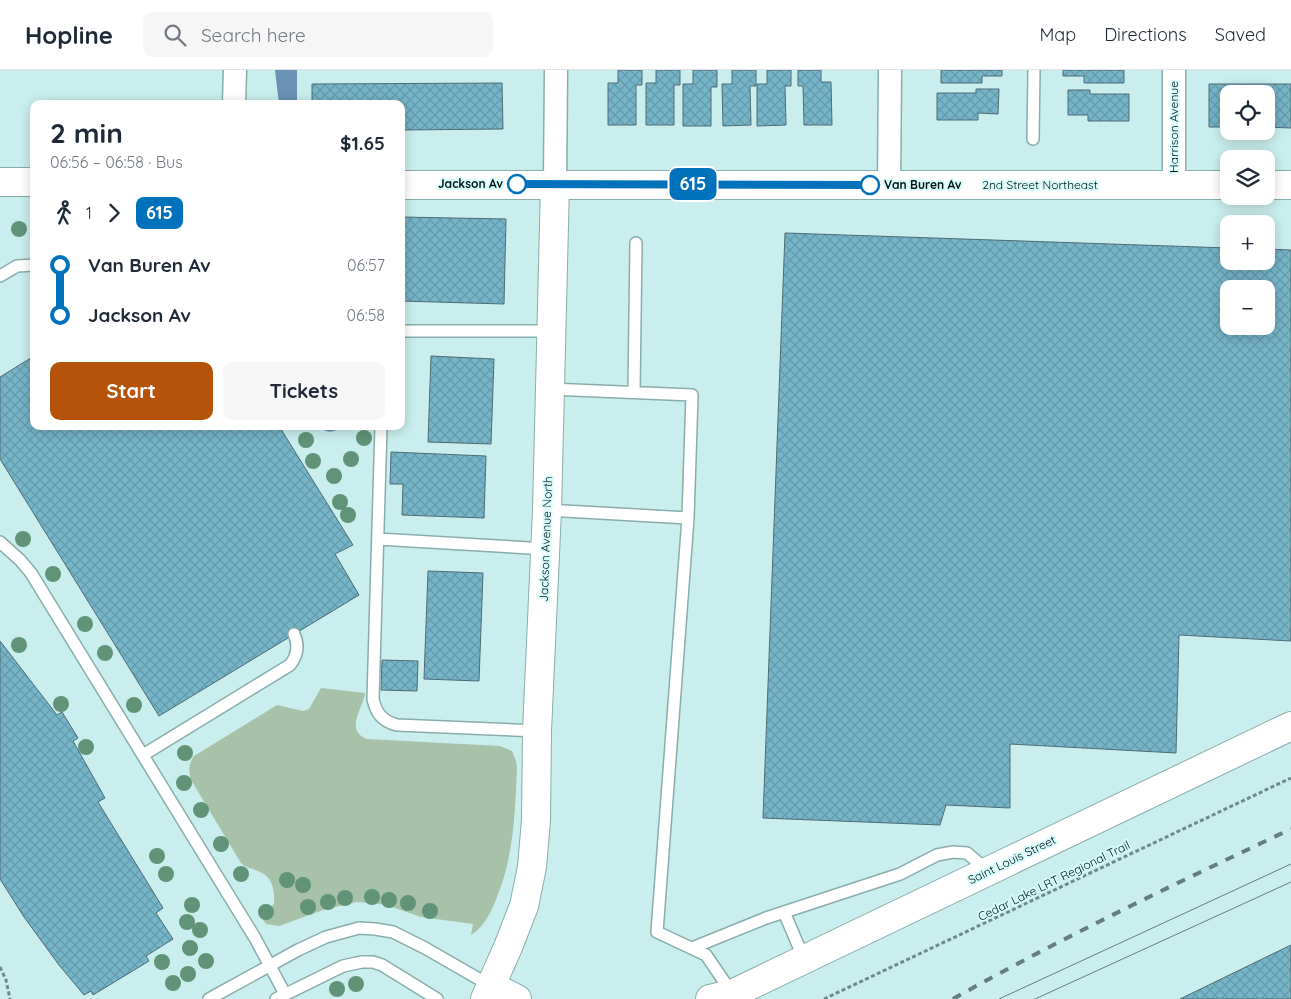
<!DOCTYPE html>
<meta charset="utf-8">
<style>
:root{--surface:#fff;--page:#f6f6f7;--text:#1f2937;--muted:#747a83;--line:#e0e1e3;--accent:#b45309}
body{margin:0;font-family:Quicksand,sans-serif;background:var(--page);color:var(--text);height:100vh;display:flex;flex-direction:column;font-size:19px;white-space:nowrap}
*{box-sizing:border-box;margin:0}
p{font-size:16px;color:var(--muted)}
.icon{flex:none;width:28px;height:28px;fill:none;stroke:currentColor;stroke-width:2;stroke-linecap:round;stroke-linejoin:round}
.map{position:relative;flex:1;overflow:hidden}
.details{position:absolute;left:30px;top:30px;width:375px;height:330px;display:flex;flex-direction:column;background:var(--surface);border-radius:10px;box-shadow:0 2px 12px #0003}
.details>*{flex:none}
.badge{padding:0 10px;border-radius:8px;font-size:18px;line-height:32px}
.controls{position:absolute;left:1220px;top:15px;display:grid;gap:10px}
.controls a{display:grid;place-items:center;width:55px;height:55px;border-radius:10px;background:var(--surface);box-shadow:0 2px 12px #0003;font-size:25px}
.map>.badge{position:absolute;translate:-50% -50%;box-shadow:0 0 0 2px #fff}
.legs{display:flex;align-items:center;gap:8px;height:55px;padding:0 20px;font-size:16px}
.legs p{margin-inline-start:auto}
.summary{display:flex;align-items:center;justify-content:space-between;height:85px;padding:0 20px}
h1{font-size:28px;font-weight:800;line-height:38px}
.primary-button{display:flex;gap:10px;margin-top:auto;padding:10px 20px}
.primary-button a{flex:1;height:58px;border-radius:10px;background:var(--accent);color:#fff;font-size:20px;font-weight:800;line-height:58px;text-align:center}
.primary-button a+a{background:var(--page);color:var(--text)}
ul{padding:0 20px;list-style:none}
li{display:flex;align-items:center;gap:18px;height:50px;font-size:19px}
li i{display:grid;place-items:center;width:8px;height:100%;margin:0 6px;background:currentColor}
li i::after{content:'';width:12px;height:12px;margin:-6px;border:4px solid;border-radius:50%;background:var(--surface)}
li p{margin-inline-start:auto}
li:first-child i{background:linear-gradient(#0000 50%,currentColor 0)}
li:last-child i{background:linear-gradient(currentColor 50%,#0000 0)}
header{display:flex;align-items:center;gap:30px;box-sizing:border-box;height:70px;padding:0 25px;background:var(--surface);border-bottom:1px solid var(--line)}
header strong{font-size:24px}
nav{display:flex;gap:28px;margin-inline-start:auto;font-size:18px}
.search{width:350px;height:45px;background:var(--page);display:flex;align-items:center;gap:12px;box-sizing:border-box;padding:0 18px;border-radius:10px;color:var(--muted);font-size:19px}
.map>svg:first-child{display:block}
.grass{fill:#a8c2a9}
.water{fill:#6992b5}
.building{fill:url(#building-cross-hatch);stroke:#4e6c76;fill-rule:evenodd}
.lines{fill:none;stroke-linecap:round;stroke-linejoin:round}
.lane-casing{stroke:#89adac;stroke-width:14}
.street-casing{stroke:#89adac;stroke-width:25}
.secondary-casing{stroke:#89adac;stroke-width:30}
.path{stroke:#708a89;stroke-width:3;stroke-dasharray:4 2.5;stroke-linecap:butt}
.lane{stroke:#fff;stroke-width:11}
.street{stroke:#fff;stroke-width:22}
.secondary{stroke:#fff;stroke-width:28}
.tram{stroke:#657e7d;stroke-width:1}
.rail{stroke:#657e7d;stroke-width:4;stroke-dasharray:9 9;stroke-linecap:butt}
.tree{fill:#609378}
.line-1-casing{stroke:#fff;stroke-width:11}
.line-1{stroke:#0072bc;stroke-width:8}
.stop-1-dot{fill:#fff;stroke:#0072bc;stroke-width:2.5}
.labels{text-anchor:middle;stroke-width:4;stroke-linejoin:round;paint-order:stroke}
.street-label{font-size:12px;fill:#051111;stroke:#d6fbfb}
.stop-label{font-size:12px;font-weight:bold;fill:#051111;stroke:#d6fbfb;text-anchor:end}
</style>
<header>
<strong>Hopline</strong>
<div class="search"><svg class="icon" aria-label="search" viewBox="0 0 24 24"><circle cx="10" cy="10" r="6"/><path d="M15 15l6 6"/></svg>Search here</div>
<nav><a>Map</a><a>Directions</a><a>Saved</a></nav>
</header>
<div class="map">
<svg width="1291" height="929" viewBox="0 0 1291 929">
<defs>
<pattern id="building-cross-hatch" width="8" height="8" patternUnits="userSpaceOnUse" patternTransform="scale(1.25)"><rect width="8" height="8" fill="#76b4c8"/><path d="M0 0l8 8M0 8l8-8" fill="none" stroke="#659aab"/></pattern>
</defs>
<rect width="100%" height="100%" fill="#c9eeed"/>
<!-- grass -->
<path class="grass" d="M321,618L365,623C363,639 344,660 367,669L500,676L512,681L516,691L517,698C515,743 514,785 497,827C491,842 485,856 471,865L473,854L421,847L386,835L372,833L356,832L323,840L279,856L266,854L261,847L274,834C275,822 273,807 260,802C253,798 247,799 241,793L191,710C188,700 189,694 194,686L277,635L303,641L309,639Z"/>
<!-- water -->
<path class="water" d="M275,0H297V34H279Z
M318,356H342C334,363 327,364 318,356Z"/>
<!-- building -->
<path class="building" d="M618,0H642V15H636V55H608V13H618Z
M656,0H680V15H674V55H646V13H656Z
M693,0H717V17H711V56H683V14H693Z
M732,0H756V16H750L751,55L723,56L722,14H732Z
M767,0H791V16H785L786,55L757,56V14H767Z
M798,0H821V12H831L832,55H804L803,16H798Z
M941,0H1002V6H982V13H941Z
M1063,0H1124V13H1084V6H1063Z
M502,13L503,59L401,60V34H312V14Z
M1209,14H1291V58L1266,57V24H1229V57H1209Z
M976,19H999L998,44L978,43V50H937V23H976Z
M1068,20H1090V24H1129V51H1088V45H1068Z
M401,147L506,149L504,234L401,231Z
M785,163L1229,178V191H1266V179L1291,180V571L1179,565L1176,683L1010,674V738L946,735L940,755L763,748ZM1229,219H1266V256H1229Z
M34,286V356H279L353,475L335,484L359,525L159,646L0,389V307Z
M431,286L494,289L491,374L428,372Z
M391,382L486,386L484,448L402,445L403,414H390Z
M428,501L483,503L479,611L424,609Z
M0,571L57,645L62,642L78,668L73,671L105,728L98,732L163,838L156,843L173,869L146,886L149,891L93,925L91,921L84,925L59,895L24,847L0,809Z
M382,590L418,591L417,621L381,620Z
M1291,875V929H1180Z"/>
<g class="lines">
<defs>
<path id="lane" d="M1033,69L1034,0
M0,206L17,196L34,195
M401,261H552
M550,319L692,325L688,448
M634,322L636,173
M381,356L373,629C376,643 382,651 397,655L537,661
M547,440L688,448L657,862L706,885L732,923
M378,469L546,479
M0,472L20,490L31,503L255,868L285,924
M143,685L290,595C298,585 299,575 294,564
M784,842L804,889
M692,878L766,848L900,804L937,785L953,782L967,783L988,801
M209,929L298,880L326,867L359,858L375,859L393,862L425,878L491,916
M276,929L343,896L362,892H373L382,895L437,929"/>
<path id="street" d="M1174,0V115
M234,34L235,0
M555,114L556,0
M889,115L890,0"/>
<path id="secondary" d="M0,112H34
M401,115H1229
M1266,115H1291
M491,916L517,929
M485,929L508,877L524,836L532,797L536,750L537,661L547,440L555,114
M710,929L732,924L1291,656"/>
</defs>
<!-- lane casing -->
<use href="#lane" class="lane-casing"/>
<!-- street casing -->
<use href="#street" class="street-casing"/>
<!-- secondary casing -->
<use href="#secondary" class="secondary-casing"/>
<!-- path -->
<path class="path" d="M0,897L6,910L10,929
M824,929L1291,708"/>
<!-- lane -->
<use href="#lane" class="lane"/>
<!-- street -->
<use href="#street" class="street"/>
<!-- secondary -->
<use href="#secondary" class="secondary"/>
<!-- tram -->
<path class="tram" d="M999,929L1291,794
M1035,929L1291,812"/>
<!-- rail -->
<path class="rail" d="M953,929C1063,867 1177,813 1291,759"/>
</g>
<!-- trees -->
<g class="tree">
<circle cx="19" cy="159" r="8"/>
<circle cx="364" cy="368" r="8"/>
<circle cx="306" cy="370" r="8"/>
<circle cx="351" cy="389" r="8"/>
<circle cx="313" cy="391" r="8"/>
<circle cx="334" cy="406" r="8"/>
<circle cx="340" cy="432" r="8"/>
<circle cx="348" cy="445" r="8"/>
<circle cx="23" cy="469" r="8"/>
<circle cx="53" cy="504" r="8"/>
<circle cx="85" cy="554" r="8"/>
<circle cx="19" cy="575" r="8"/>
<circle cx="105" cy="583" r="8"/>
<circle cx="61" cy="634" r="8"/>
<circle cx="134" cy="635" r="8"/>
<circle cx="86" cy="677" r="8"/>
<circle cx="185" cy="683" r="8"/>
<circle cx="184" cy="713" r="8"/>
<circle cx="201" cy="740" r="8"/>
<circle cx="221" cy="774" r="8"/>
<circle cx="157" cy="786" r="8"/>
<circle cx="166" cy="804" r="8"/>
<circle cx="241" cy="804" r="8"/>
<circle cx="287" cy="810" r="8"/>
<circle cx="303" cy="815" r="8"/>
<circle cx="372" cy="827" r="8"/>
<circle cx="345" cy="828" r="8"/>
<circle cx="389" cy="830" r="8"/>
<circle cx="328" cy="832" r="8"/>
<circle cx="408" cy="833" r="8"/>
<circle cx="192" cy="835" r="8"/>
<circle cx="308" cy="837" r="8"/>
<circle cx="430" cy="841" r="8"/>
<circle cx="266" cy="842" r="8"/>
<circle cx="187" cy="852" r="8"/>
<circle cx="200" cy="860" r="8"/>
<circle cx="190" cy="878" r="8"/>
<circle cx="206" cy="891" r="8"/>
<circle cx="162" cy="892" r="8"/>
<circle cx="188" cy="904" r="8"/>
<circle cx="173" cy="913" r="8"/>
<circle cx="356" cy="914" r="8"/>
<circle cx="337" cy="919" r="8"/>
</g>
<g class="lines">
<defs>
<path id="line-1" d="M517,114L870,115"/>
</defs>
<!-- line-1 casing -->
<use href="#line-1" class="line-1-casing"/>
<!-- line-1 -->
<use href="#line-1" class="line-1"/>
</g>
<!-- markers -->
<g class="stop-1-dot">
<circle cx="517" cy="114" r="9"/>
<circle cx="870" cy="115" r="9"/>
</g>
<g class="labels">
<!-- street labels -->
<g class="street-label">
<text transform="translate(1174 57) rotate(-90)" y="4">Harrison Avenue</text>
<text x="1040" y="119">2nd Street Northeast</text>
<text transform="translate(546 469) rotate(-88)" y="4">Jackson Avenue North</text>
<text transform="translate(1012 790) rotate(-26)" y="4">Saint Louis Street</text>
<text transform="translate(1054 811) rotate(-26)" y="4">Cedar Lake LRT Regional Trail</text>
</g>
<!-- stop labels -->
<g class="stop-label">
<text x="503" y="118">Jackson Av</text>
<text x="884" y="119" text-anchor="start">Van Buren Av</text>
</g>
</g>
</svg>
<div class="controls">
<a><svg class="icon" aria-label="locate" viewBox="0 0 24 24"><circle cx="12" cy="12" r="6"/><path d="M12 2v4M12 18v4M2 12h4M18 12h4"/></svg></a>
<a><svg class="icon" aria-label="layers" viewBox="0 0 24 24"><path d="M12 4l9 5-9 5-9-5zM3 14l9 5 9-5"/></svg></a>
<a>+</a>
<a>−</a>
</div>
<b class="badge" style="left:693px;top:114px;background:#0072bc;color:#fff">615</b>
<section class="details">
<div class="summary"><div><h1>2 min</h1><p>06:56 – 06:58 · Bus</p></div><b>$1.65</b></div>
<div class="legs"><svg class="icon" aria-label="walk" viewBox="0 0 24 24"><circle cx="13" cy="4" r="2"/><path d="M13 8l-2 6 4 7M11 14l-3 7M7 12l3-4h3l4 4"/></svg>1<svg class="icon" aria-label="forward" viewBox="0 0 24 24"><path d="M9 5l7 7-7 7"/></svg><b class="badge" style="background:#0072bc;color:#fff">615</b></div>
<ul>
<li><i style="color:#0072bc"></i><b>Van Buren Av</b><p>06:57</p></li>
<li><i style="color:#0072bc"></i><b>Jackson Av</b><p>06:58</p></li>
</ul>
<div class="primary-button"><a>Start</a><a>Tickets</a></div>
</section>
</div>
